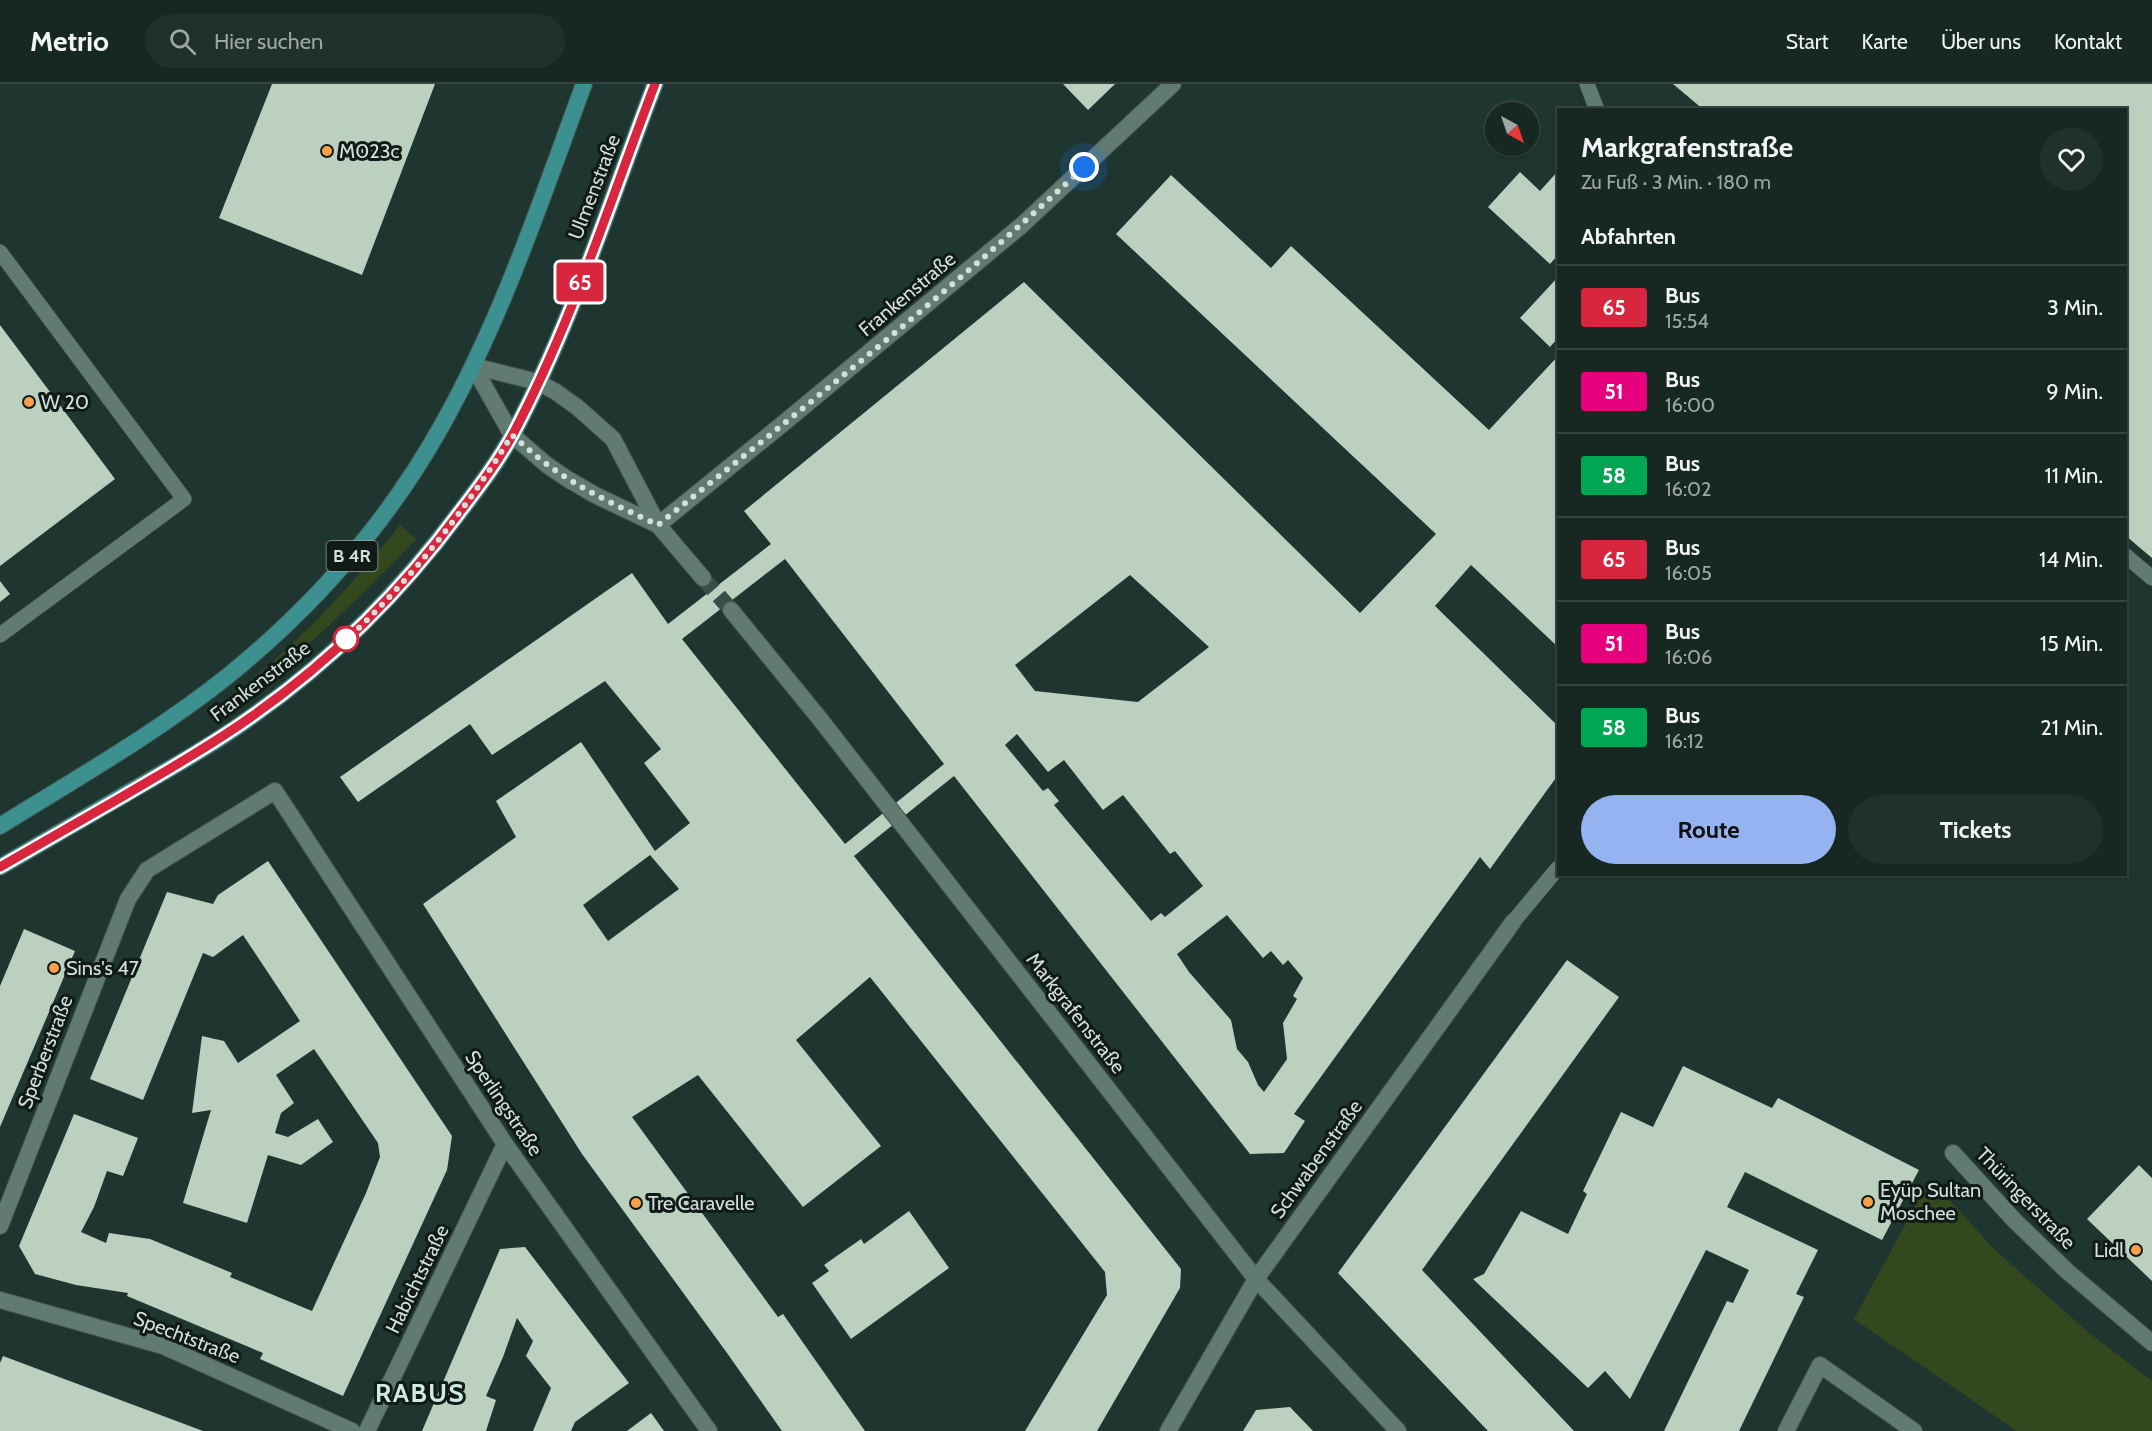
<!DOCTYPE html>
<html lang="de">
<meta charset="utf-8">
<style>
:root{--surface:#172823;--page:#20302b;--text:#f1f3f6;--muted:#9ea6a6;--line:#364441;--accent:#95b2f1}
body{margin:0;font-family:Cabin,sans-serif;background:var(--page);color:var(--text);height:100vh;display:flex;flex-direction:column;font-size:22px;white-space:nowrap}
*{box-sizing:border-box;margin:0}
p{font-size:20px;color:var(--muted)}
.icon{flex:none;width:33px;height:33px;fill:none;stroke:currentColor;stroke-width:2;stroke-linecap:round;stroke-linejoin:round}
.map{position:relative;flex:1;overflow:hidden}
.details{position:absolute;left:1557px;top:24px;width:570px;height:768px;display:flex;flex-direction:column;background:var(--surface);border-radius:0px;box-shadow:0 2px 4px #0004,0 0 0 2px var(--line)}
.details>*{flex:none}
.badge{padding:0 12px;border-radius:4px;font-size:21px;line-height:39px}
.needle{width:39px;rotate:140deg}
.buttons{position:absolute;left:1485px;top:18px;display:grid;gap:12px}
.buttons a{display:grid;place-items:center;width:54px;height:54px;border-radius:50%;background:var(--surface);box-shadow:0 2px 4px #0004,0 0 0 2px var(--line);font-size:30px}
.you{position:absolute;width:30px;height:30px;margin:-15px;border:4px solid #fff;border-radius:50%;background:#1a73e8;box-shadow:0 0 0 9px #1a73e833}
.map>.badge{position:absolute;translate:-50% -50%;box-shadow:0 0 0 3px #fff}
h2{padding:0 24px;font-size:22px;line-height:54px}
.round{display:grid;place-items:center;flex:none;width:63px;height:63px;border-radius:32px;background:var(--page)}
.summary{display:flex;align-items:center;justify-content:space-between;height:102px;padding:0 24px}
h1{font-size:28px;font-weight:700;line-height:45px}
.cta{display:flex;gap:12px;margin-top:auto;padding:12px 24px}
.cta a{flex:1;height:69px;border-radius:36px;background:var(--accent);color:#111;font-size:24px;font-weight:700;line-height:69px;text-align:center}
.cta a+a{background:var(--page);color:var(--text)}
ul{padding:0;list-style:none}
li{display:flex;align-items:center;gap:18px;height:84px;padding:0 24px;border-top:2px solid var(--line)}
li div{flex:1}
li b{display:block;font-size:22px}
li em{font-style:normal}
li .badge{min-width:66px;font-weight:700;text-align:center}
header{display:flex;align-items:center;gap:36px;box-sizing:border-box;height:84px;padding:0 30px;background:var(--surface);border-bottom:2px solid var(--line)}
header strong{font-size:28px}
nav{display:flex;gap:33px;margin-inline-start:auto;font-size:21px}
.search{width:420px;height:54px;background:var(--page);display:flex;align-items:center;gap:15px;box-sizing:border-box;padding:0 21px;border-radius:33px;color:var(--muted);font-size:22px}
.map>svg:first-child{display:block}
.green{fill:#34481e}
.building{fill:#bcd0c0;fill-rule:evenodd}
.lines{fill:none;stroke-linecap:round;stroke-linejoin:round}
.minor-tunnel{stroke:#3a4e49;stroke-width:16;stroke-dasharray:16 8;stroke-linecap:butt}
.service-casing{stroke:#3f534e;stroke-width:16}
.minor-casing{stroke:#3f534e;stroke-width:18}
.primary-casing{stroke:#3f534e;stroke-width:18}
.service{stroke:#617a72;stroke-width:15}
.minor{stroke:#617a72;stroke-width:16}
.primary{stroke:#3c9190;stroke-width:16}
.line-casing{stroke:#fff;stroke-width:14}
.line{stroke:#d7263d;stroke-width:9}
.walk{stroke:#d2dfdb;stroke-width:6;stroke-dasharray:0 10.8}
.poi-dot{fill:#f8a14a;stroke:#101a17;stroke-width:2}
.stop-dot{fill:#fff;stroke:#d7263d;stroke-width:3}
.labels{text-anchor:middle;stroke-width:6;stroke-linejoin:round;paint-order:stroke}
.shield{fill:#101a17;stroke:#98a4a0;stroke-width:1.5}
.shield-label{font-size:18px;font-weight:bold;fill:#d2dfdb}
.poi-label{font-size:20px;fill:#d2dfdb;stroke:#101a17;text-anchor:start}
.street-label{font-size:20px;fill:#d2dfdb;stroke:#101a17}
.district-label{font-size:26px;font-weight:bold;letter-spacing:1.5px;fill:#cfeae2;stroke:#101a17}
</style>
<header>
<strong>Metrio</strong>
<div class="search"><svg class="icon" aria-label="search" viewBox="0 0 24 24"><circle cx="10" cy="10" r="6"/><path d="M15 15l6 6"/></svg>Hier suchen</div>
<nav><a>Start</a><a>Karte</a><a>Über uns</a><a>Kontakt</a></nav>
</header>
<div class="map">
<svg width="2152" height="1347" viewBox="0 0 2152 1347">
<rect width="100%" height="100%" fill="#1f352f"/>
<!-- green -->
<path class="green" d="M400,441L416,455C361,513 304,567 241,616L236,608C299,559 351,503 400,441Z
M1930,1095L1995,1166L2088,1248L2152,1297V1347H2017L1854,1235Z"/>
<!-- building -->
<path class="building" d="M272,0H435L362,191L219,134Z
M1063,0H1115L1088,26Z
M1673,0H2152V474L2126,452V419L2128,415L2126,413V26H1704Z
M1558,87V171L1550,180L1488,123L1520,88L1540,107Z
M1171,91L1271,184L1291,162L1489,346L1558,272V563L1471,481L1435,522L1558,642V691L1490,785L1480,773L1294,1030L1305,1037L1284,1069L1250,1070L954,692L854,772L1181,1185L1180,1204L1097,1347H1025L1107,1211L1105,1188L870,893L796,956L881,1062L803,1123L698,991L632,1033L778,1233L783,1230L865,1347H782L727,1269L582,1070L423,820L516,753L496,717L581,658L655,767L690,739L644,679L661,665L605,597L492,671L470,640L358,718L340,693L632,489L668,540L771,460L744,427L1024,198L1360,529L1436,450L1116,150ZM785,475L944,680L845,760L682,555ZM1130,491L1209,563L1138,618L1035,607L1015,581ZM1017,650L1048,688L1064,676L1103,726L1123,711L1170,770L1175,767L1203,802L1165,833L1161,829L1151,837L1054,721L1059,717L1048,704L1043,707L1005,661ZM650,771L679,805L608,857L583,821ZM1227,831L1263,874L1271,867L1283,881L1288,876L1303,894L1293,912L1297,915L1283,939L1287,975L1264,1008L1258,1001L1248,978L1237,965L1231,936L1189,888L1177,870Z
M1558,193V254L1550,263L1520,234Z
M0,241L115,395L0,482Z
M0,497L10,510L0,518Z
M268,777L452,1052L447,1086L343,1312L260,1275L263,1269L127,1212L128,1209L76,1201L35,1190L19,1162L74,1030L138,1054L123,1092L107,1087L94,1123L81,1148L106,1159L109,1149L150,1155L232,1189L230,1193L312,1227L366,1109L380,1073L378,1059L314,965L276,991L294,1019L281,1029L275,1049L288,1053L318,1035L333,1058L301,1081L268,1071L247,1139L183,1119L211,1026L192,1029L202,952L224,957L238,979L300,937L243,851L213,873L203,869L143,1016L90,995L167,808L213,820L218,811Z
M24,845L75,867L0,1043V902Z
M1567,876L1619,913L1422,1186L1574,1347H1488L1338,1189Z
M1683,982L1772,1024L1778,1014L1919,1086L1882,1156L1745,1088L1727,1123L1818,1166L1796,1210L1804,1213L1739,1347H1664L1727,1217L1733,1219L1749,1186L1706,1166L1630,1315L1605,1287L1588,1304L1473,1195L1484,1190L1521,1127L1568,1150L1587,1110L1583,1107L1621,1028L1653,1043Z
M2139,1081L2152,1094V1197L2087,1135Z
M909,1127L949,1184L851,1255L812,1199L829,1187L824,1181L861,1155L864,1160Z
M525,1163L629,1299L575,1338L571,1347H533L551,1304L526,1272L533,1257L517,1234L503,1273L486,1312L496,1316L486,1347H422L500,1165Z
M3,1272L203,1347H0V1279Z
M1290,1323L1313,1347H1243L1256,1326Z
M651,1329L664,1347H627Z"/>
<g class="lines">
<!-- minor-tunnel -->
<path class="minor-tunnel" d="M703,494L731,526"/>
<defs>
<path id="service" d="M1587,0L1597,26
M0,168L184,415L0,551
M2126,472L2152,494
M1513,838L1558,784"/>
<path id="minor" d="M473,282L538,298L556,308L577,323L613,355L658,441L703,494
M473,282L512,351L547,381L566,394L595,411L658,441
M658,441L785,338L1022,141L1173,0
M731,526L820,635L1256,1195L1398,1347
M1953,1069L2014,1136L2068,1188L2152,1259
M0,1142L128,815L147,786L275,707L505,1060L709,1347
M0,1216L163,1262L352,1347
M367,1347L505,1060
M1168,1347L1256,1195L1513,838
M1786,1347L1820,1281L1914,1347"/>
<path id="primary" d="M0,742C77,694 158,648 229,591C314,522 387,439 441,343C502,235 541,116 584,0
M0,783C42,759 83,735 124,711C167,686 211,662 251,633C331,577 401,507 459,429C478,404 498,378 513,350C572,239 610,117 655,0"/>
</defs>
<!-- service casing -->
<use href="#service" class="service-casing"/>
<!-- minor casing -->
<use href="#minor" class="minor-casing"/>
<!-- primary casing -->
<use href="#primary" class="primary-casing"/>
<!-- service -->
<use href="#service" class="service"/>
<!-- minor -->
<use href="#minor" class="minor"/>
<!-- primary -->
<use href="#primary" class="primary"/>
</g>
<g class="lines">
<defs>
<path id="line" d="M0,783C40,760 80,737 120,714C164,688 209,663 251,633C331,577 401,508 459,429C478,404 498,378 513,350C572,239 610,117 655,0"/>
</defs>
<!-- line casing -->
<use href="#line" class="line-casing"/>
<!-- line -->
<use href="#line" class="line"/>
<!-- walk -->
<path class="walk" d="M346,555L345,557C411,496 465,427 512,351C524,361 535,372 548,381C581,406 620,423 658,441C802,325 948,210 1084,83"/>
</g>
<!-- markers -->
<g class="poi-dot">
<circle cx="327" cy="67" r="6"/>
<circle cx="29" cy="318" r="6"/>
<circle cx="54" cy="884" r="6"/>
<circle cx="1868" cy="1118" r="6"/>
<circle cx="636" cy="1119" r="6"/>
<circle cx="2136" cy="1166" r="6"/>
</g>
<circle class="stop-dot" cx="346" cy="555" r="12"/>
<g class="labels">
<!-- shield labels -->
<rect class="shield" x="326.5" y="457" width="51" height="30" rx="4.5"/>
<g class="shield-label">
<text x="352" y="478">B 4R</text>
</g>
<!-- poi labels -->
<g class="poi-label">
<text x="339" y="74">M023c</text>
<text x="41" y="325">W 20</text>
<text x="66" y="891">Sins's 47</text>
<text x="1880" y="1113">Eyüp Sultan<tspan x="1880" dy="23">Moschee</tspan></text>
<text x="648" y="1126">Tre Caravelle</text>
<text x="2124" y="1173" text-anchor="end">Lidl</text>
</g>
<!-- street labels -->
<g class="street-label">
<text transform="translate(594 103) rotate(-69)" y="7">Ulmenstraße</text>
<text transform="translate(907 210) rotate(-40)" y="7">Frankenstraße</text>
<text transform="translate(260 597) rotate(-37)" y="7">Frankenstraße</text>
<text transform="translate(1076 929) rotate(52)" y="7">Markgrafenstraße</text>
<text transform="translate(45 968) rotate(-69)" y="7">Sperberstraße</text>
<text transform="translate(504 1019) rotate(56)" y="7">Sperlingstraße</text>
<text transform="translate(1316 1075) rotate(-54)" y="7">Schwabenstraße</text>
<text transform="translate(2026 1114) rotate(46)" y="7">Thüringerstraße</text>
<text transform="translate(417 1195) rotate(-64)" y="7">Habichtstraße</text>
<text transform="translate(187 1253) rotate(21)" y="7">Spechtstraße</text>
</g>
<!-- district labels -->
<g class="district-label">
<text x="420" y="1318">RABUS</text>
</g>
</g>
</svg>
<div class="buttons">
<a><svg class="needle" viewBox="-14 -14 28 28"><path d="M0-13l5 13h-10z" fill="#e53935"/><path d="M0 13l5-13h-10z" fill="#9ea6a6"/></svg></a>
</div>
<div class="you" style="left:1084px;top:83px"></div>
<b class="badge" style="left:580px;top:198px;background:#d7263d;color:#fff">65</b>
<section class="details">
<div class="summary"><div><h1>Markgrafenstraße</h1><p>Zu Fuß · 3 Min. · 180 m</p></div><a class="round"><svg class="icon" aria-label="heart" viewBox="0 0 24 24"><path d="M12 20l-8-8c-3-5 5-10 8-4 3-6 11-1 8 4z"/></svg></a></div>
<h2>Abfahrten</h2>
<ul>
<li><span class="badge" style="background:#d7263d;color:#fff">65</span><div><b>Bus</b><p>15:54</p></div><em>3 Min.</em></li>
<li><span class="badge" style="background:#e6007e;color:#fff">51</span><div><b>Bus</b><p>16:00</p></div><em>9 Min.</em></li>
<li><span class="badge" style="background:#00a651;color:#fff">58</span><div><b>Bus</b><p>16:02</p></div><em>11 Min.</em></li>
<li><span class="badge" style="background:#d7263d;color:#fff">65</span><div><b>Bus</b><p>16:05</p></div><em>14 Min.</em></li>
<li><span class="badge" style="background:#e6007e;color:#fff">51</span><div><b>Bus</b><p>16:06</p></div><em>15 Min.</em></li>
<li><span class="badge" style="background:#00a651;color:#fff">58</span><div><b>Bus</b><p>16:12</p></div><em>21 Min.</em></li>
</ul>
<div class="cta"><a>Route</a><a>Tickets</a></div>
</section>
</div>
